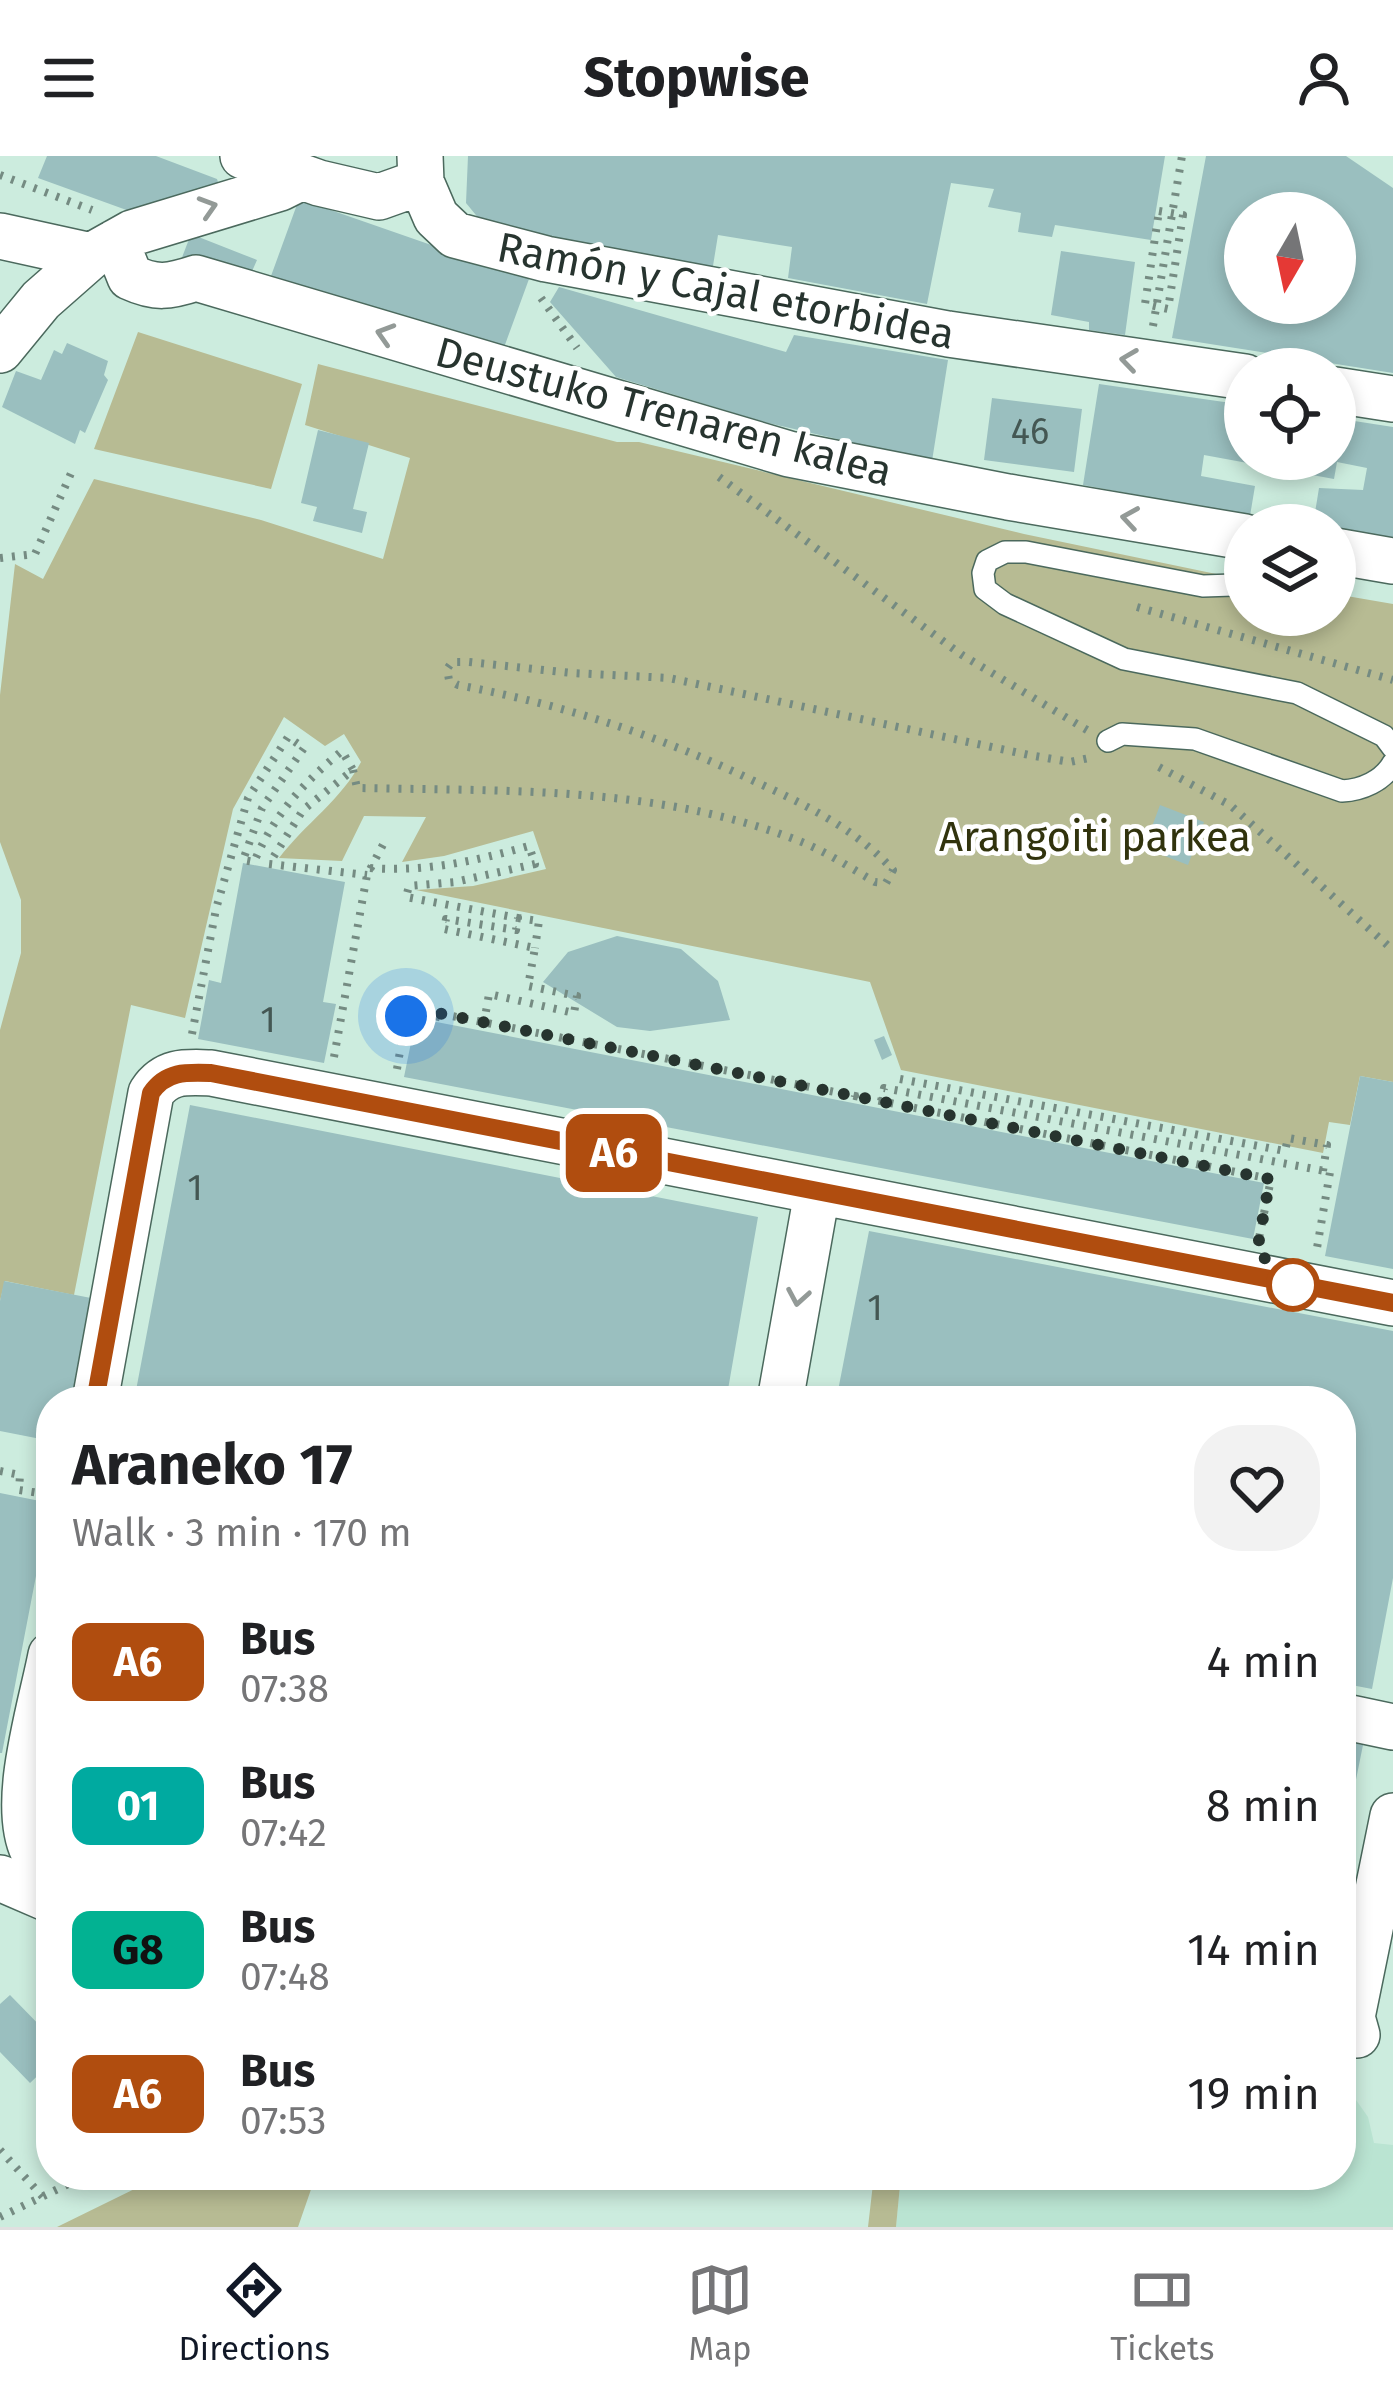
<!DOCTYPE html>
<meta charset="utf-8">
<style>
:root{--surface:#fff;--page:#f2f2f2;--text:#202124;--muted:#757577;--line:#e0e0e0;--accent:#111827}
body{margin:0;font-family:"Fira Sans",sans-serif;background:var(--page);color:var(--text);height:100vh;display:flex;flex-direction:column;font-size:45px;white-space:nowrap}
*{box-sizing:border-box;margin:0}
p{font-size:39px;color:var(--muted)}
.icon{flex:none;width:66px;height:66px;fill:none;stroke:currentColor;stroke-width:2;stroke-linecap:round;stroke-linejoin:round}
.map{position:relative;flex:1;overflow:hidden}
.drawer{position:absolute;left:36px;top:1230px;width:1320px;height:804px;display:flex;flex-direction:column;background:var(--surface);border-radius:48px;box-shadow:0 6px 18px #0003}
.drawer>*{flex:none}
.badge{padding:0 24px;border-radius:18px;font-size:42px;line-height:78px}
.needle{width:78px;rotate:189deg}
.controls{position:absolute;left:1224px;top:36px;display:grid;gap:24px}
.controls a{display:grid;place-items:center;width:132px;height:132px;border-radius:50%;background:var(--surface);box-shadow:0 6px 18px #0003;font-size:60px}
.you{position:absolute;width:60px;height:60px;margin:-30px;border:9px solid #fff;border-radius:50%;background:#1a73e8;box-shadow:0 0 0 18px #1a73e833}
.map>.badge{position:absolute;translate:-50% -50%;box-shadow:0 0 0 6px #fff}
.round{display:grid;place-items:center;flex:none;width:126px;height:126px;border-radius:48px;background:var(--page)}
.headline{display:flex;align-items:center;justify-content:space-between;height:204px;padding:0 36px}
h1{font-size:57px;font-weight:700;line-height:90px}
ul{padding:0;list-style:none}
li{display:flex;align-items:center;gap:36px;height:144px;padding:0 36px}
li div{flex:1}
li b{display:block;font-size:45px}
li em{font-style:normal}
li .badge{min-width:132px;font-weight:700;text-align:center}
header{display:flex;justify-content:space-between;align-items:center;height:156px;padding:0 36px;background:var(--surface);font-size:54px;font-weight:700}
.menu{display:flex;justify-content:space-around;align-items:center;height:168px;border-top:3px solid var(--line);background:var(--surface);font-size:33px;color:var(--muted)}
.menu a{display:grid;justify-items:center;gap:6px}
.menu .current{color:var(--accent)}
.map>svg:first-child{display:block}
.built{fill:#bae4d2}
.green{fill:#b7bb93}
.building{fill:#9abfbf;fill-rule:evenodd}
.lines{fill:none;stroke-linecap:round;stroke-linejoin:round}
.lane-casing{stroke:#4b695d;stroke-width:24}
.street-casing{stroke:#4b695d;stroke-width:48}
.path{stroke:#758b82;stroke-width:8;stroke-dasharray:3 9;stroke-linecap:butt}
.lane{stroke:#fff;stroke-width:21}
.street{stroke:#fff;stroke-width:45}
.oneway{stroke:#939a97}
.line-casing{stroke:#fff;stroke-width:27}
.line{stroke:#b04d0f;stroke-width:18}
.walk{stroke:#27342f;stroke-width:12;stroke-dasharray:0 21.6}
.stop-dot{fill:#fff;stroke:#b04d0f;stroke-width:6}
.labels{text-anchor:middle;stroke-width:9;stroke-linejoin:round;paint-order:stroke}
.number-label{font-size:36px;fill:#445753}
.street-label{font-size:42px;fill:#27342f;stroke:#fff}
.park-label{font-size:42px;fill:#31330d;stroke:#fff}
</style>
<header><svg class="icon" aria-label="menu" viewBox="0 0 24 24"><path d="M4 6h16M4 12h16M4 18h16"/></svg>Stopwise<svg class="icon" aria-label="person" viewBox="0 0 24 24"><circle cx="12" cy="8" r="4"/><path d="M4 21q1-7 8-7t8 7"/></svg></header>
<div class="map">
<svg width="1393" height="2071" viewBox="0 0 1393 2071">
<rect width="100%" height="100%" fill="#ccecde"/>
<!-- built -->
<path class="built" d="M1341,1934H1349L1368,1961L1374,1987L1393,1989V2071H896L901,2019H1341Z"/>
<!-- green -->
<path class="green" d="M138,176L302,228L271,333L94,293Z
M318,208L617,286H639L1024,378L1245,424V459H1335V438L1393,448V926L1360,920L1350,969L1329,966L1323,997L901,914L870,826L416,734L473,730L546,713L533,675L444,700L402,706L426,661L364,660L342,705L279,702C305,668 342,643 361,606L344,578L325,590L284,561L233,653L185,862L131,849L74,1139L5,1125L0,1145V874L21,797V744L0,686V539L15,408L43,423L94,323L261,364L383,403L410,302L305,269Z
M163,2019H316L298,2071H57Z
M874,2019H901L896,2071H868Z"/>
<!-- building -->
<path class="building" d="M47,0H156L217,23L220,32L132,56L38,22Z
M468,0H1165L1151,84L1055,69L1052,81L1018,76L1021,57L988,51L994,33L951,27L927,148L788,122L792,91L718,79L712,116L480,64L466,47Z
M1206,0H1346L1393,32V217L1172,182ZM1245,57H1335V147H1245Z
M299,43L529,123L502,197L267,131Z
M191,78L257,104L250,120L181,104Z
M1061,95L1135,106L1125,179L1089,174V166L1051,159Z
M559,131L786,196L794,179L948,204L932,305L764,266L616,221L550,146Z
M67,187L108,205L104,219L108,224L85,277L80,274L75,288L2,251L16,215L41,224L54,194L62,198Z
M1099,228L1245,249V303H1335V262L1393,271V385L1335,375V369H1313L1319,332L1363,334L1367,312L1337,306L1334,323L1204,299L1201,320L1255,330L1250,360L1083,329Z
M992,242L1082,253L1074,316L984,304Z
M318,274L369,287L353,353L367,356L362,377L313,365L317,351L301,347Z
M1160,649L1204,666L1188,709L1144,692Z
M243,707L345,726L323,846L336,848L324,907L198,883L209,824L221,827Z
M617,780L681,793L718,825L730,864L650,875L617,871L543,826L568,796Z
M416,862L1264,1027L1253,1083L404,921Z
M884,880L892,899L882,904L874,884Z
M1360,920L1393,926V1113L1325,1100Z
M190,949L758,1061L726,1245H134Z
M869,1075L1393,1175V1422L1372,1533L1341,1527V1245H836Z
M4,1125L91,1142L71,1245H51V1285L0,1275V1145Z
M0,1337L50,1347L2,1597H0Z
M1341,1585L1363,1589L1343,1688H1341Z
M10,1839L51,1881V1907L30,1927L0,1896V1848Z"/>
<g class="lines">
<defs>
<path id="lane" d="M1245,416L1233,429L1203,430L1026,396H1005L987,405L983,417L985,433L1005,448L1124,503L1297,537L1384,580L1393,592
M1108,585L1122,578L1195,583L1342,635C1362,634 1383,625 1393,607"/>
<path id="street" d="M243,0L319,27L379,41L421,26
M420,0L421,26L436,61L455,79L546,103L948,178L1245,221
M0,80L91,100
M116,86L130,121C156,133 169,131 196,122L789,298L1008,341L1245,381
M0,194L41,144L91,100L132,77L280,32L302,21
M1335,234L1393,243
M1335,395L1393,405
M95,1245L151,937C166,914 186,916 211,917L1393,1147
M780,1245L817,1037
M51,1499C41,1551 10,1647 33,1695L51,1703
M1341,1560L1393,1571
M0,1722L51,1744
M1357,1879L1352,1861L1393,1660"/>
</defs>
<!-- lane casing -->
<use href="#lane" class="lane-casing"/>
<!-- street casing -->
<use href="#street" class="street-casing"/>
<!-- path -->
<path class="path" d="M0,19L92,54
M1159,55L1183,59L1168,153L1145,148Z
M541,142L577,192
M1153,170L1182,0
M719,321L962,499L1087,574
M0,402L35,398L72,315
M1137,451L1393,524
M1159,611L1230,649L1393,794
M353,614L357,632C504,635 655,630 794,683C822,693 849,711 875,726L886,727L893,714C856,673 804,648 754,625C658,579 563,549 458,529L449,524L447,513L452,506H469L572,517L669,522L1029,599L1070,606L1089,602
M370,712C427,716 475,705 529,690L535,708L455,726L409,730L406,741L518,762L516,774L446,763L444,773L535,792L528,830L577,840L574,857L489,838L484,867
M518,762L539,765L535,792
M192,878L216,753L248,642L288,581L304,592L262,652L243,704L254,706C274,659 303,627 342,595L353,614L303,654L269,708L367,719
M334,901L367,719L387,681
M397,913L406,860L435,865L437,857L855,940L853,949
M900,923L1285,995L1288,982L1327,989L1323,1015
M855,940L1271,1023L1259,1082
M881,945L884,932L1330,1016L1317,1092
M0,1315L20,1319L19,1334L46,1338L51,1309
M0,1994L43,2041
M0,2061L87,2019"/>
<!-- lane -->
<use href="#lane" class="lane"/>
<!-- street -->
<use href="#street" class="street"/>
</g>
<!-- one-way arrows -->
<defs><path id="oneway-chevron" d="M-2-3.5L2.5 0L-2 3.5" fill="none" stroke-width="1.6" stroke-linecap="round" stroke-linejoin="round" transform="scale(3)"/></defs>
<g class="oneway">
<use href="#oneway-chevron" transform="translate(208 51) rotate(-17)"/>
<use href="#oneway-chevron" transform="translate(385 178) rotate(-163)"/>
<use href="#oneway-chevron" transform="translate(1129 204) rotate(-172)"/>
<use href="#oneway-chevron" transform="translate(1130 362) rotate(-171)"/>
<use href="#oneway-chevron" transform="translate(798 1141) rotate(100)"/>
</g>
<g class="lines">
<defs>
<path id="line" d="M95,1245L151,937C166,915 186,916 211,917L1393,1147"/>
</defs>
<!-- line casing -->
<use href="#line" class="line-casing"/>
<!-- line -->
<use href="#line" class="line"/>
<!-- walk -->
<path class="walk" d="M406,860L435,866L437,857L1270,1023L1257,1095L1293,1129"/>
</g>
<!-- markers -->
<circle class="stop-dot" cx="1293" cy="1129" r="24"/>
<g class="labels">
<!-- number labels -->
<g class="number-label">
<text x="1030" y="288">46</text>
<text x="268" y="876">1</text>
<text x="195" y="1044">1</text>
<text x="875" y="1164">1</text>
</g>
<!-- street labels -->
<g class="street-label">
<text transform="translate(726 134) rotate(11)" y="15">Ramón y Cajal etorbidea</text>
<text transform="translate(664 255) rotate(15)" y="15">Deustuko Trenaren kalea</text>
</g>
<!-- park labels -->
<g class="park-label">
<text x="1095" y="695">Arangoiti parkea</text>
</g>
</g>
</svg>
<div class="controls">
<a><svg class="needle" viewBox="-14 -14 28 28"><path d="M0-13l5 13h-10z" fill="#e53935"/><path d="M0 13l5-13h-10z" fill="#757577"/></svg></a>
<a><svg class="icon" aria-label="locate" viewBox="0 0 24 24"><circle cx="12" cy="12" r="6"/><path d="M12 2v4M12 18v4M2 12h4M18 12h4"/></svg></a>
<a><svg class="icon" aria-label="layers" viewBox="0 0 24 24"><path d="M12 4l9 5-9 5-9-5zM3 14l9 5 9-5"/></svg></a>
</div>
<div class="you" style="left:406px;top:860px"></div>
<b class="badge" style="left:614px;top:997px;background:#b04d0f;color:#fff">A6</b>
<section class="drawer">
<div class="headline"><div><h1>Araneko 17</h1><p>Walk · 3 min · 170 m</p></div><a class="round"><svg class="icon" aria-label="heart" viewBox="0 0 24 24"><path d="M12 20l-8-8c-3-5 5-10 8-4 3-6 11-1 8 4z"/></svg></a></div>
<ul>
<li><span class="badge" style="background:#b04d0f;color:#fff">A6</span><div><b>Bus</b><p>07:38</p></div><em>4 min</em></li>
<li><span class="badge" style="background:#00aaa0;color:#fff">01</span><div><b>Bus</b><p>07:42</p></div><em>8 min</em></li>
<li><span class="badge" style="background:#02b292;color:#111">G8</span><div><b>Bus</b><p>07:48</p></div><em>14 min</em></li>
<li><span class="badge" style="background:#b04d0f;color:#fff">A6</span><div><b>Bus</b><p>07:53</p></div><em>19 min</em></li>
</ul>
</section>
</div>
<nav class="menu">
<a class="current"><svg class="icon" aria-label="directions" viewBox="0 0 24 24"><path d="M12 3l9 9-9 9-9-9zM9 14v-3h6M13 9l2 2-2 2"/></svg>Directions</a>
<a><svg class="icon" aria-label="map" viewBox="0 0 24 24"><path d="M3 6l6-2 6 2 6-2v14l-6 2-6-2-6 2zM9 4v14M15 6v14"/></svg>Map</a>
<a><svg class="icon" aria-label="tickets" viewBox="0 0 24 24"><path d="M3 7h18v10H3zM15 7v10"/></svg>Tickets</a>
</nav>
